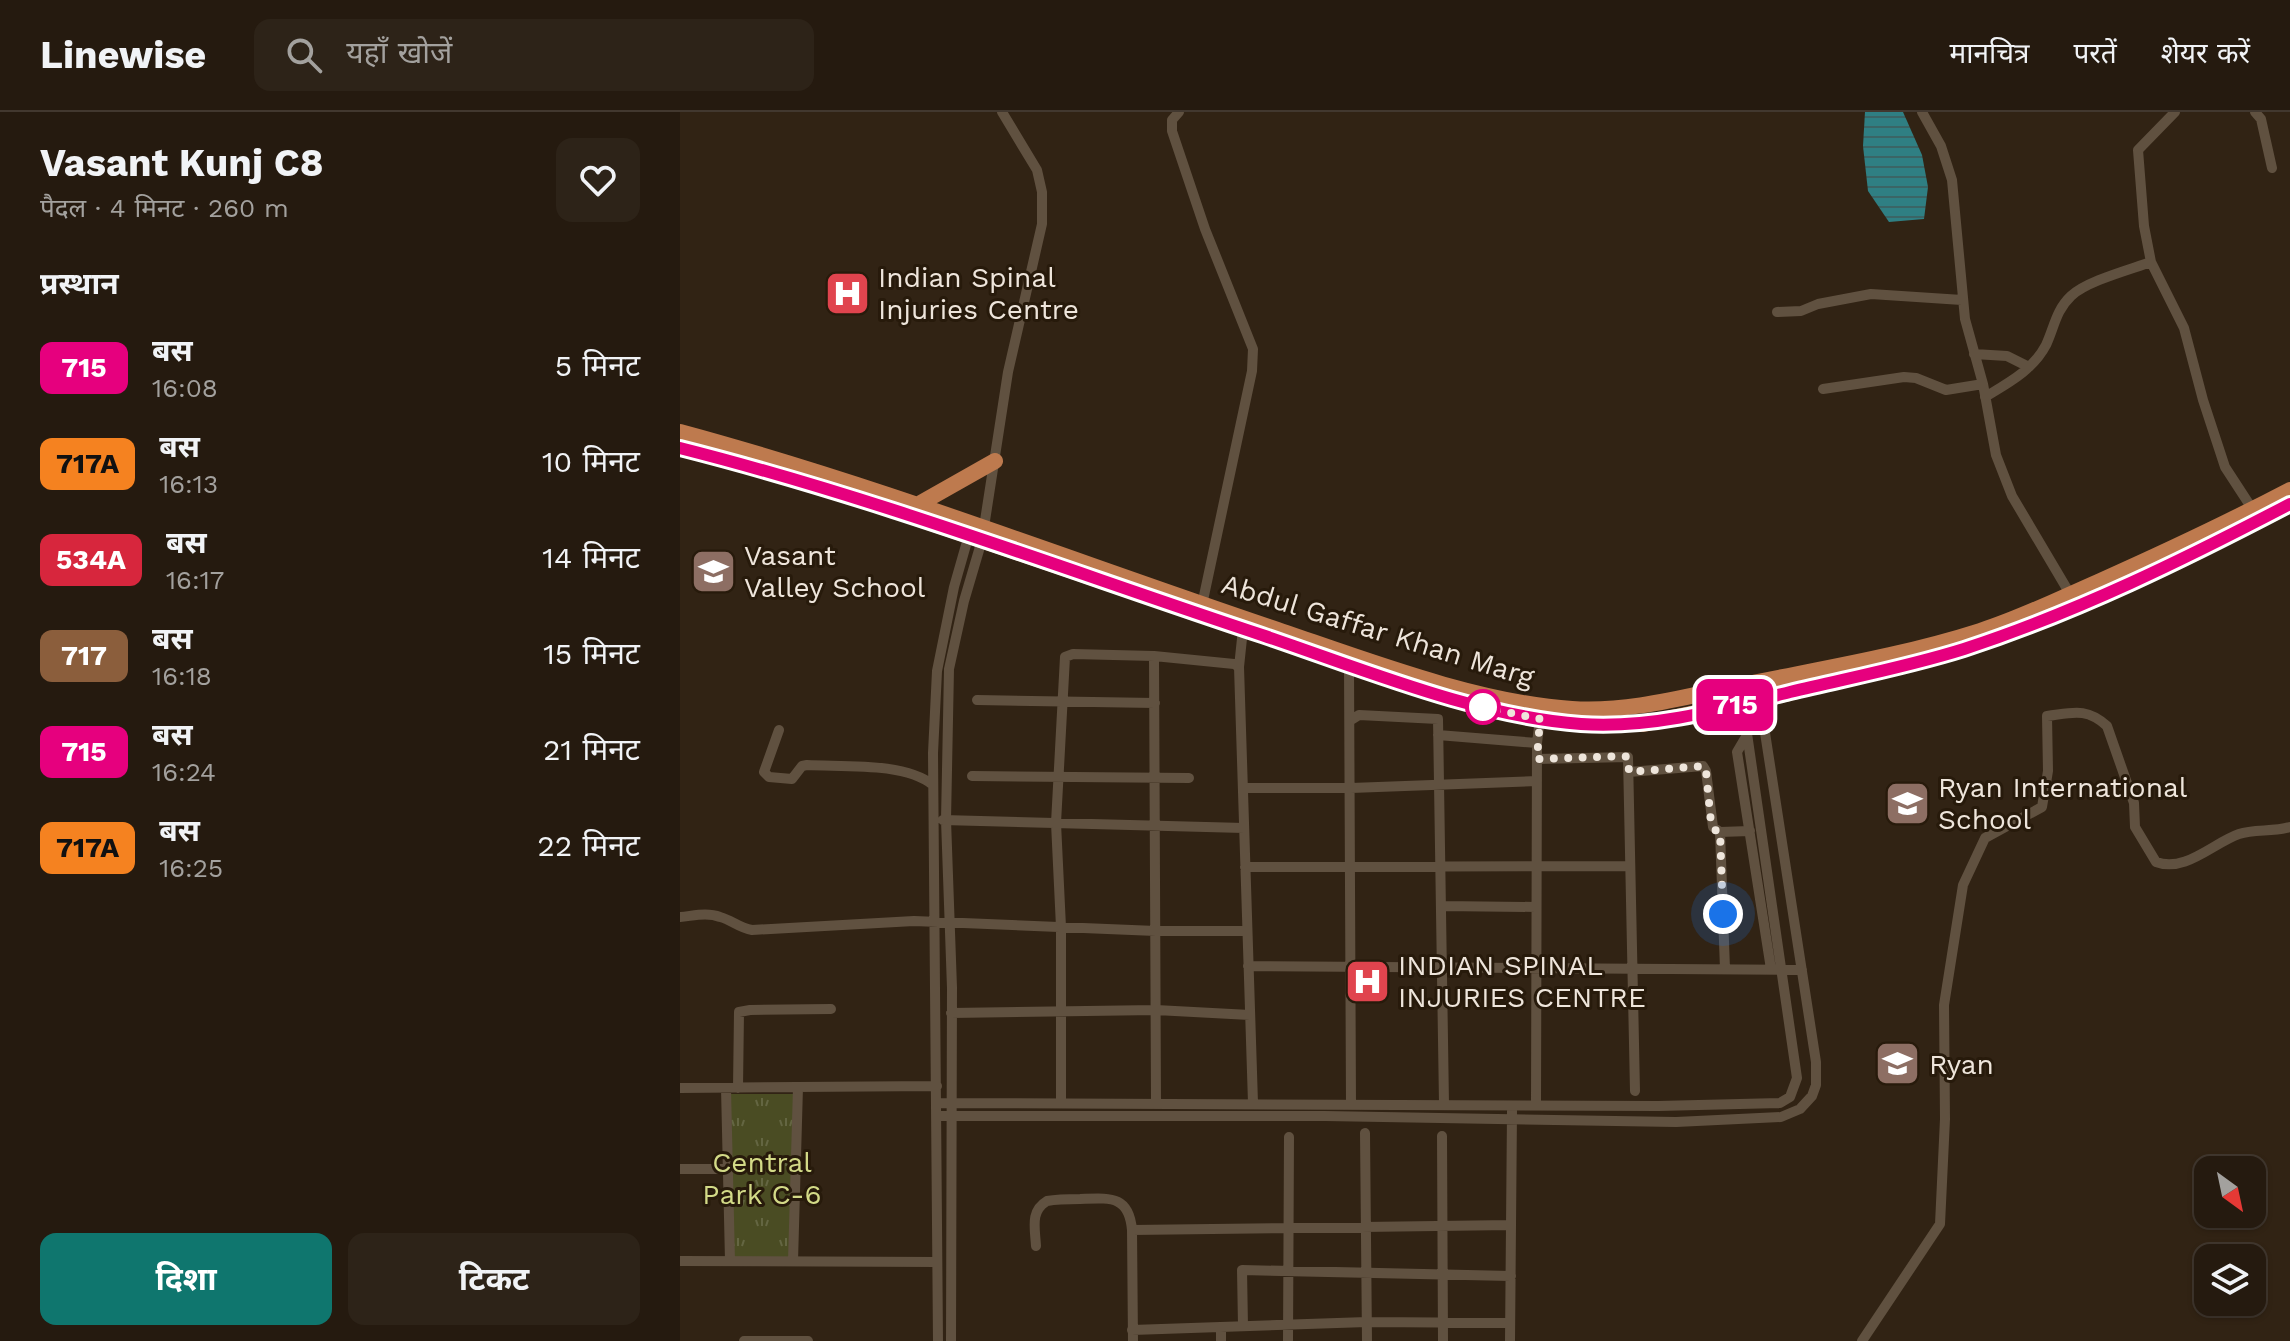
<!DOCTYPE html>
<html lang="hi">
<meta charset="utf-8">
<style>
:root{--surface:#251a0f;--page:#2d2318;--text:#f1f3f6;--muted:#a3a19e;--line:#42382f;--accent:#0f766e}
body{margin:0;font-family:"Work Sans","Noto Sans Devanagari",sans-serif;background:var(--page);color:var(--text);height:100vh;display:flex;flex-direction:column;font-size:30px;white-space:nowrap}
*{box-sizing:border-box;margin:0}
p{font-size:26px;color:var(--muted)}
.icon{flex:none;width:44px;height:44px;fill:none;stroke:currentColor;stroke-width:2;stroke-linecap:round;stroke-linejoin:round}
.map{position:relative;flex:1;overflow:hidden}
.side{display:flex;flex-direction:column;background:var(--surface);width:680px}
.side>*{flex:none}
.badge{padding:0 16px;border-radius:12px;font-size:28px;line-height:52px}
.needle{width:52px;rotate:147deg}
.fabs{position:absolute;left:1514px;top:1044px;display:grid;gap:16px}
.fabs a{display:grid;place-items:center;width:72px;height:72px;border-radius:16px;background:var(--surface);box-shadow:0 2px 6px #0004,0 0 0 2px var(--line);font-size:40px}
.you{position:absolute;width:40px;height:40px;margin:-20px;border:6px solid #fff;border-radius:50%;background:#1a73e8;box-shadow:0 0 0 12px #1a73e833}
.map>.badge{position:absolute;translate:-50% -50%;box-shadow:0 0 0 4px #fff}
h2{padding:0 40px;font-size:30px;line-height:72px}
.round{display:grid;place-items:center;flex:none;width:84px;height:84px;border-radius:16px;background:var(--page)}
.headline{display:flex;align-items:center;justify-content:space-between;height:136px;padding:0 40px}
h1{font-size:38px;font-weight:700;line-height:60px}
.button{display:flex;gap:16px;margin-top:auto;padding:16px 40px}
.button a{flex:1;height:92px;border-radius:16px;background:var(--accent);color:#fff;font-size:32px;font-weight:700;line-height:92px;text-align:center}
.button a+a{background:var(--page);color:var(--text)}
ul{padding:0;list-style:none}
li{display:flex;align-items:center;gap:24px;height:96px;padding:0 40px}
li div{flex:1}
li b{display:block;font-size:30px}
li em{font-style:normal}
li .badge{min-width:88px;font-weight:700;text-align:center}
header{display:flex;align-items:center;gap:48px;box-sizing:border-box;height:112px;padding:0 40px;background:var(--surface);border-bottom:2px solid var(--line)}
header strong{font-size:38px}
nav{display:flex;gap:44px;margin-inline-start:auto;font-size:28px}
.search{width:560px;height:72px;background:var(--page);display:flex;align-items:center;gap:20px;box-sizing:border-box;padding:0 28px;border-radius:16px;color:var(--muted);font-size:30px}
main{display:flex;flex:1;min-height:0}
.map>svg:first-child{display:block}
.grass{fill:url(#grass-tufts)}
.water{fill:url(#water-rules)}
.lines{fill:none;stroke-linecap:round;stroke-linejoin:round}
.minor{stroke:#605140;stroke-width:10}
.primary{stroke:#be7a4e;stroke-width:16}
.line-casing{stroke:#fff;stroke-width:18}
.line{stroke:#e6007e;stroke-width:12}
.walk{stroke:#eee5db;stroke-width:8;stroke-dasharray:0 14.4}
.stop-dot{fill:#fff;stroke:#e6007e;stroke-width:4}
.labels{text-anchor:middle;stroke-width:6;stroke-linejoin:round;paint-order:stroke}
.poi-label{font-size:28px;fill:#eee5db;stroke:#271a0b;text-anchor:start}
.street-label{font-size:28px;fill:#eee5db;stroke:#271a0b}
.park-label{font-size:28px;fill:#d3da87;stroke:#271a0b}
</style>
<header>
<strong>Linewise</strong>
<div class="search"><svg class="icon" aria-label="search" viewBox="0 0 24 24"><circle cx="10" cy="10" r="6"/><path d="M15 15l6 6"/></svg>यहाँ खोजें</div>
<nav><a>मानचित्र</a><a>परतें</a><a>शेयर करें</a></nav>
</header>
<main>
<section class="side">
<div class="headline"><div><h1>Vasant Kunj C8</h1><p>पैदल · 4 मिनट · 260 m</p></div><a class="round"><svg class="icon" aria-label="heart" viewBox="0 0 24 24"><path d="M12 20l-8-8c-3-5 5-10 8-4 3-6 11-1 8 4z"/></svg></a></div>
<h2>प्रस्थान</h2>
<ul>
<li><span class="badge" style="background:#e6007e;color:#fff">715</span><div><b>बस</b><p>16:08</p></div><em>5 मिनट</em></li>
<li><span class="badge" style="background:#f58220;color:#111">717A</span><div><b>बस</b><p>16:13</p></div><em>10 मिनट</em></li>
<li><span class="badge" style="background:#d7263d;color:#fff">534A</span><div><b>बस</b><p>16:17</p></div><em>14 मिनट</em></li>
<li><span class="badge" style="background:#8b5e3c;color:#fff">717</span><div><b>बस</b><p>16:18</p></div><em>15 मिनट</em></li>
<li><span class="badge" style="background:#e6007e;color:#fff">715</span><div><b>बस</b><p>16:24</p></div><em>21 मिनट</em></li>
<li><span class="badge" style="background:#f58220;color:#111">717A</span><div><b>बस</b><p>16:25</p></div><em>22 मिनट</em></li>
</ul>
<div class="button"><a>दिशा</a><a>टिकट</a></div>
</section>
<div class="map">
<svg width="1610" height="1229" viewBox="0 0 1610 1229">
<defs>
<pattern id="grass-tufts" width="24" height="20" patternUnits="userSpaceOnUse" patternTransform="scale(2)"><rect width="24" height="20" fill="#4a4c23"/><path d="M3 7l-1-3M5 7V3M7 7l1-3M15 17l-1-3M17 17v-4M19 17l1-3" fill="none" stroke="#646642"/></pattern>
<pattern id="water-rules" width="6" height="5" patternUnits="userSpaceOnUse" patternTransform="scale(2)"><rect width="6" height="5" fill="#2f7f83"/><path d="M0 2.5h6" fill="none" stroke="#3a6566"/></pattern>
</defs>
<rect width="100%" height="100%" fill="#312314"/>
<!-- grass -->
<path class="grass" d="M48,982H116L113,1149H50Z"/>
<!-- water -->
<path class="water" d="M1185,0H1223L1242,43L1248,75L1244,107L1209,110L1188,79L1183,34Z"/>
<g class="lines">
<!-- minor -->
<path class="minor" d="M499,0L492,8V19L525,117L573,237L572,259L522,493
M1242,0L1261,34L1272,68L1285,207L1303,272L1316,343L1332,384L1393,487
M1495,0L1458,38L1464,114L1471,150L1504,216L1523,288L1545,355L1573,398
M1575,0L1581,7L1592,56
M1097,200L1121,199L1138,192L1191,182L1282,188
M1294,242L1327,244L1349,255
M1143,277L1224,265L1236,266L1266,278L1303,272
M1305,285C1328,271 1353,258 1366,233C1374,216 1376,198 1391,184C1407,169 1449,158 1471,150
M563,517L559,555L573,991
M474,544L476,991
M669,554L671,992
M297,588L475,591
M671,608L679,603L758,607L764,992
M99,618L84,660L89,665L112,667L122,654L127,653C164,655 224,650 253,673
M758,623L857,631
M1067,623L1057,640L1091,857
M857,647L948,645L955,979
M949,660L1023,654L1026,659L1033,715L1040,720L1070,719
M292,664L509,666
M563,676H671L857,669
M263,708L564,716
M1040,720L1045,857
M565,755L950,754
M761,794L856,795
M0,805C13,804 27,800 40,805C52,808 59,816 72,818L234,809L476,819H567
M568,854L1122,858
M271,901L476,898L570,903
M0,976L257,974
M46,976L50,1149
M58,976L59,900L70,898L151,897
M257,991L978,994L1100,991L1110,985L1117,966L1062,587
M381,991V815L376,711L385,545L393,542L474,544L554,552L559,555
M856,993L857,631L860,607
M257,1004H645L996,1010L1101,1005L1120,997L1132,984L1136,973V950L1079,582
M685,1021L687,1229
M762,1024L763,1229
M0,1057H48
M452,1118L831,1113
M356,1134C355,1116 350,1099 367,1089C378,1087 389,1087 400,1087C430,1086 449,1083 452,1118L453,1229
M0,1149L257,1150
M113,1149L118,975
M563,1214L562,1158L831,1164
M541,1215V1229
M452,1218L687,1210L830,1211
M64,1229H128
M258,1229L253,641L257,559L274,475L290,419
M271,1229L272,876L266,708L269,557L284,489L302,428L328,260L362,112V80L357,58L322,0
M608,1229L609,1025
M830,1229L832,999
M1182,1229L1260,1112L1265,1007L1264,893L1283,773L1305,726L1362,695L1368,659L1367,604C1392,601 1406,595 1427,614L1454,691L1455,715L1476,750C1505,761 1533,731 1559,722C1574,717 1593,720 1610,715"/>
<!-- primary -->
<path class="primary" d="M0,320C200,374 393,449 589,515C681,546 796,591 892,597C951,601 1011,583 1068,572C1146,556 1225,543 1300,519C1341,506 1379,487 1418,470C1483,441 1547,411 1610,378
M0,336L55,349L207,396L448,478
M239,392L315,349
M618,536L810,597L901,612H963L1105,582L1281,537L1366,506L1467,462L1610,392"/>
</g>
<g class="lines">
<defs>
<path id="line" d="M0,336C198,386 389,459 582,523C683,557 795,604 901,612C972,617 1043,597 1110,580C1168,566 1227,555 1284,537C1397,500 1505,447 1610,392"/>
</defs>
<!-- line casing -->
<use href="#line" class="line-casing"/>
<!-- line -->
<use href="#line" class="line"/>
<!-- walk -->
<path class="walk" d="M803,595L860,607L857,647L944,644L948,645L949,660L1023,654L1026,659L1031,711L1035,718L1040,720L1043,802"/>
</g>
<!-- icons -->
<defs>
<symbol id="hospital-square" viewBox="-11 -11 22 22"><rect x="-9" y="-9" width="18" height="18" rx="4" fill="#e0444e" stroke="#271a0b"/><path d="M-5-5h3v3.5h4V-5h3V5h-3V1.5h-4V5h-3Z" fill="#fff"/></symbol>
<symbol id="school-square" viewBox="-11 -11 22 22"><rect x="-9" y="-9" width="18" height="18" rx="4" fill="#8d6e63" stroke="#271a0b"/><path d="M0-5L7-2L0 1L-7-2ZM-4 1L0 2.5L4 1V4Q0 6-4 4Z" fill="#fff"/></symbol>
</defs>
<g fill-rule="evenodd">
<use href="#hospital-square" x="142" y="156" width="51" height="51"/>
<use href="#school-square" x="8" y="434" width="51" height="51"/>
<use href="#school-square" x="1202" y="666" width="51" height="51"/>
<use href="#hospital-square" x="662" y="844" width="51" height="51"/>
<use href="#school-square" x="1192" y="926" width="51" height="51"/>
</g>
<!-- markers -->
<circle class="stop-dot" cx="803" cy="595" r="16"/>
<g class="labels">
<!-- poi labels -->
<g class="poi-label">
<text x="198" y="175">Indian Spinal<tspan x="198" dy="32">Injuries Centre</tspan></text>
<text x="64" y="453">Vasant<tspan x="64" dy="32">Valley School</tspan></text>
<text x="1258" y="685">Ryan International<tspan x="1258" dy="32">School</tspan></text>
<text x="718" y="863">INDIAN SPINAL<tspan x="718" dy="32">INJURIES CENTRE</tspan></text>
<text x="1249" y="962">Ryan</text>
</g>
<!-- street labels -->
<g class="street-label">
<text transform="translate(698 518) rotate(17)" y="10">Abdul Gaffar Khan Marg</text>
</g>
<!-- park labels -->
<g class="park-label">
<text x="82" y="1060">Central<tspan x="82" dy="32">Park C-6</tspan></text>
</g>
</g>
</svg>
<div class="fabs">
<a><svg class="needle" viewBox="-14 -14 28 28"><path d="M0-13l5 13h-10z" fill="#e53935"/><path d="M0 13l5-13h-10z" fill="#a3a19e"/></svg></a>
<a><svg class="icon" aria-label="layers" viewBox="0 0 24 24"><path d="M12 4l9 5-9 5-9-5zM3 14l9 5 9-5"/></svg></a>
</div>
<div class="you" style="left:1043px;top:802px"></div>
<b class="badge" style="left:1055px;top:593px;background:#e6007e;color:#fff">715</b>
</div>
</main>
